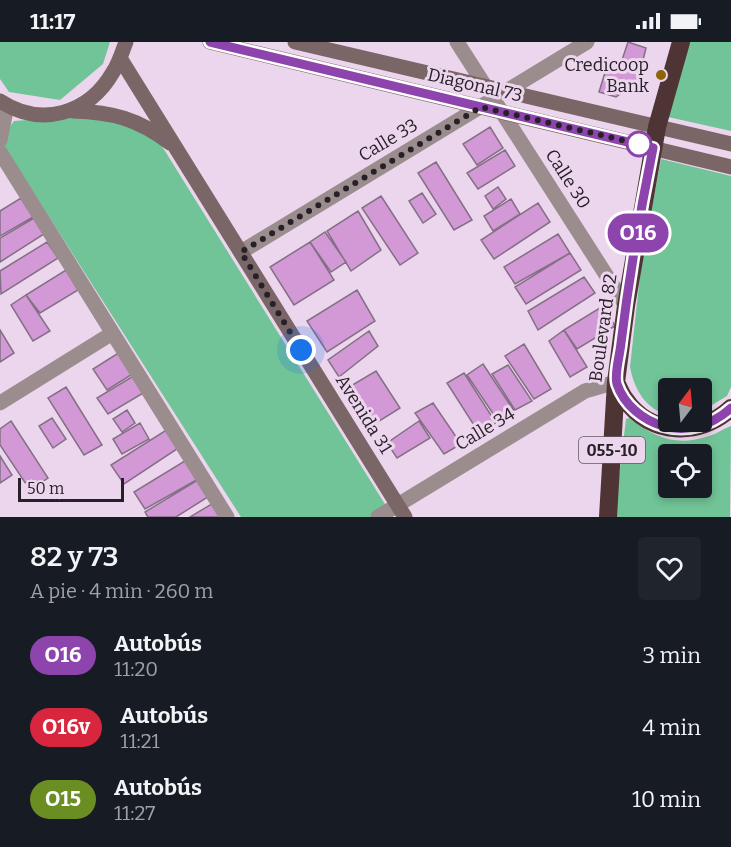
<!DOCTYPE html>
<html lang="es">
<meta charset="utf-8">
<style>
:root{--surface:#171b24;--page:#20242c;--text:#f1f3f6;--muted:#9ea1a6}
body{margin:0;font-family:Bitter,serif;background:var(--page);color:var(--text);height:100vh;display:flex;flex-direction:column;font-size:22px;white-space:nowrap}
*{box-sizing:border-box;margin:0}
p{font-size:20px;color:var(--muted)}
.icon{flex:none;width:33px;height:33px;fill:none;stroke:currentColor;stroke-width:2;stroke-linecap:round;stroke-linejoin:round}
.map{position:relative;height:475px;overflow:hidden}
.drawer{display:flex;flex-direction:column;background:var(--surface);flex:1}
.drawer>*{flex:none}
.badge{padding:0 12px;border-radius:20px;font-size:21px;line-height:39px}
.needle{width:39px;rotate:16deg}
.tools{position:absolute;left:658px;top:336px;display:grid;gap:12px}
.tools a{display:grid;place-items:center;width:54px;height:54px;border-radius:6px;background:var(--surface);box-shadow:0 3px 9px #0003;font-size:30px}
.scale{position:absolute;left:18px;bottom:15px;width:106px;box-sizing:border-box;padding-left:6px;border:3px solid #282028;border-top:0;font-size:16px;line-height:21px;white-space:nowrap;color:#282028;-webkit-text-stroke:4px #ecd6ed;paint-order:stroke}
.you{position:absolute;width:30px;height:30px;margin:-15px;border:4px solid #fff;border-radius:50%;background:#1a73e8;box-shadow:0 0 0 9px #1a73e833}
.map>.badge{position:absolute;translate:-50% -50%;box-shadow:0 0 0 3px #fff}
.round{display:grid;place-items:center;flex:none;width:63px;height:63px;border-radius:6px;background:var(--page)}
.overview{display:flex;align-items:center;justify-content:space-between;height:102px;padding:0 30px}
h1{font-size:28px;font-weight:600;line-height:45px}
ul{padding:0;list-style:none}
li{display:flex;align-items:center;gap:18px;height:72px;padding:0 30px}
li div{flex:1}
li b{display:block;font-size:22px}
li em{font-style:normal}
li .badge{min-width:66px;font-weight:700;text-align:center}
.status{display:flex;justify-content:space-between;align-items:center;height:42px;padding:0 30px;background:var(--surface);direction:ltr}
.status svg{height:16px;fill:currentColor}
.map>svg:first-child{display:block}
.green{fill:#71c497;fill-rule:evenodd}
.building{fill:#d399d6;stroke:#837084;stroke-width:1.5}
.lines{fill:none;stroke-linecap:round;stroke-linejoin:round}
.street{stroke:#9b8d8d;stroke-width:15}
.secondary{stroke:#7b6667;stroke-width:15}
.highway{stroke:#4f3436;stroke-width:18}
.line-casing{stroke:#fff;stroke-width:14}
.line{stroke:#8e44ad;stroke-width:9}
.walk{stroke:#282028;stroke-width:6;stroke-dasharray:0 10.8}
.poi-dot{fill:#8d6407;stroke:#ecd6ed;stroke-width:2}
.stop-dot{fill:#fff;stroke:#8e44ad;stroke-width:3}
.labels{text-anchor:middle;stroke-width:6;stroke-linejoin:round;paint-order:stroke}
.shield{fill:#ecd6ed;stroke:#635763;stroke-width:1.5}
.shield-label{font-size:16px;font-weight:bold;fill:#282028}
.poi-label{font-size:18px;fill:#282028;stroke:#ecd6ed;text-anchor:end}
.street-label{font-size:18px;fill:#282028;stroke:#ecd6ed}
</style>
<div class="status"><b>11:17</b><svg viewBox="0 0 49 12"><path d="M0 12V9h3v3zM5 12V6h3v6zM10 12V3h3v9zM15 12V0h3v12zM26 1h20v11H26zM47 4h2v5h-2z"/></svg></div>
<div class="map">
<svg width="731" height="475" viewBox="0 0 731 475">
<rect width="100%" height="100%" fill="#ecd6ed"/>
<!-- green -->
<path class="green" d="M0,0H110L103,22L60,58L9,50L0,37Z
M688,0H731V89L668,75Z
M103,72L155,93L393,475H241L3,103L5,91L14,79Z
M661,117L731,134V345L727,354L702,369V346H669V373C646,368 634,347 630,325L641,225Z
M629,376C656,396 676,405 709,394C717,392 724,386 731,384L730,475H614L626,377ZM669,412H702V446H669Z"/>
<!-- building -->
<path class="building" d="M628,0L646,6L638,39L616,55L599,50L607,24L622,18Z
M490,85L503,106L477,123L463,102Z
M505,108L515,124L478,147L467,131Z
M436,120L472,178L454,188L418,131Z
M498,145L506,157L493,167L485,154Z
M422,151L436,172L423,181L409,159Z
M381,154L418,211L400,223L362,166Z
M21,156L33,175L0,194V169Z
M511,157L520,172L493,189L484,174Z
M538,161L550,180L494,217L481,198Z
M358,169L381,208L351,229L327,189Z
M34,176L44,192L0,220V196Z
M325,190L346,220L331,230L310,200Z
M558,192L570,211L515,242L504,225Z
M47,200L58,216L1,252L0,229Z
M310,200L334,238L294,263L270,225Z
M570,211L581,228L526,262L515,245Z
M66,228L78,248L40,271L26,253Z
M584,235L595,251L538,288L528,269Z
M357,248L375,279L327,310L307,279Z
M26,253L50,289L33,299L11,263Z
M603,264L615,284L577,307L564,288Z
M0,288L14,311L0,320Z
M564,288L587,325L570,335L549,299Z
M369,289L378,304L339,335L328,318Z
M524,302L551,347L534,357L505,314Z
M120,310L134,331L107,348L93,327Z
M483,322L514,369L498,379L467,333Z
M508,323L532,359L515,368L492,332Z
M376,329L400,366L373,383L349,345Z
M464,331L496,381L479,391L447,341Z
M135,333L145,350L108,372L97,356Z
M66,345L102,403L84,413L48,356Z
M433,361L461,402L444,412L415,371Z
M127,368L135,381L122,390L113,377Z
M52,376L66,397L53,406L39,384Z
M11,379L48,436L30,448L0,403V387Z
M419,379L430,396L397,416L387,401Z
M140,381L149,397L122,412L113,397Z
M168,387L180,405L124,442L111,423Z
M0,414L12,433L0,441Z
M188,417L200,436L145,467L134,450Z
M201,436L211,453L176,475H148L145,470Z
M215,460L224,475H190Z"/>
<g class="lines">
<!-- street -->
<path class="street" d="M457,0L626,264
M0,98L7,64
M0,110L227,475
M241,210L587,0
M0,361L111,292
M378,475L585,349L616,340"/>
<!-- secondary -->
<path class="secondary" d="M210,0L731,125
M295,0L731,102
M120,16L405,475
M0,59C41,86 89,72 113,30C119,21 122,10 126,0
M73,69C113,70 138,77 170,101"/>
<!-- highway -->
<path class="highway" d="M616,340C619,346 621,352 625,357C650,394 700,395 731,366
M608,475L616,340L626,264L657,85L681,0"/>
</g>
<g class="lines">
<defs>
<path id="line" d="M210,0L653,106C640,170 629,236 621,301C620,313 614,332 617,342C624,363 643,378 663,384C688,391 712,383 731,366"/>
</defs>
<!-- line casing -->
<use href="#line" class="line-casing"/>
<!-- line -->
<use href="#line" class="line"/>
<!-- walk -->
<path class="walk" d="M301,308L241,210L261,198L481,65L639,102"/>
</g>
<!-- markers -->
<circle class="poi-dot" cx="661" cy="33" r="6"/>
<circle class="stop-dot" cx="639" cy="102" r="12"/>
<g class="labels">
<!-- shield labels -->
<rect class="shield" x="579" y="395" width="66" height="26" rx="4.5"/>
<g class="shield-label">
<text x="612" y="414">055-10</text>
</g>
<!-- poi labels -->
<g class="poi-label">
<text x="649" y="29">Credicoop<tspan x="649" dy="21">Bank</tspan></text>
</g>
<!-- street labels -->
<g class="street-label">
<text transform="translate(475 43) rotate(13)" y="6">Diagonal 73</text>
<text transform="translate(388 98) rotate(-31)" y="6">Calle 33</text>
<text transform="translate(568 137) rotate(57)" y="6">Calle 30</text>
<text transform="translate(603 286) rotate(-82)" y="6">Boulevard 82</text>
<text transform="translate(364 372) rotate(58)" y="6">Avenida 31</text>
<text transform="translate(485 387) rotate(-31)" y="6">Calle 34</text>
</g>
</g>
</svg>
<div class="tools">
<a><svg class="needle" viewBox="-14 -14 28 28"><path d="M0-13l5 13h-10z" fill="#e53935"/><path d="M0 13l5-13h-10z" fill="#9ea1a6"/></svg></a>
<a><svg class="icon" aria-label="locate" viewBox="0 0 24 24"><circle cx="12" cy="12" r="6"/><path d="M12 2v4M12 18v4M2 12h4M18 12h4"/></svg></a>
</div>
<div class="scale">50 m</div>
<div class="you" style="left:301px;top:308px"></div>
<b class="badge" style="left:638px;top:191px;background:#8e44ad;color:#fff">O16</b>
</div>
<section class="drawer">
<div class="overview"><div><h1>82 y 73</h1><p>A pie · 4 min · 260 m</p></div><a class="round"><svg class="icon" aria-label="heart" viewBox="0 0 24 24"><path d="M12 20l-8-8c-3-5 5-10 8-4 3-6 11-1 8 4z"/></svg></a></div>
<ul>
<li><span class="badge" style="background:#8e44ad;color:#fff">O16</span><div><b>Autobús</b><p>11:20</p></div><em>3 min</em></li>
<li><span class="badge" style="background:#d7263d;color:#fff">O16v</span><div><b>Autobús</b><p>11:21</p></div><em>4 min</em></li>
<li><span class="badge" style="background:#6b8e23;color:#fff">O15</span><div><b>Autobús</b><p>11:27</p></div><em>10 min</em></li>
</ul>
</section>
